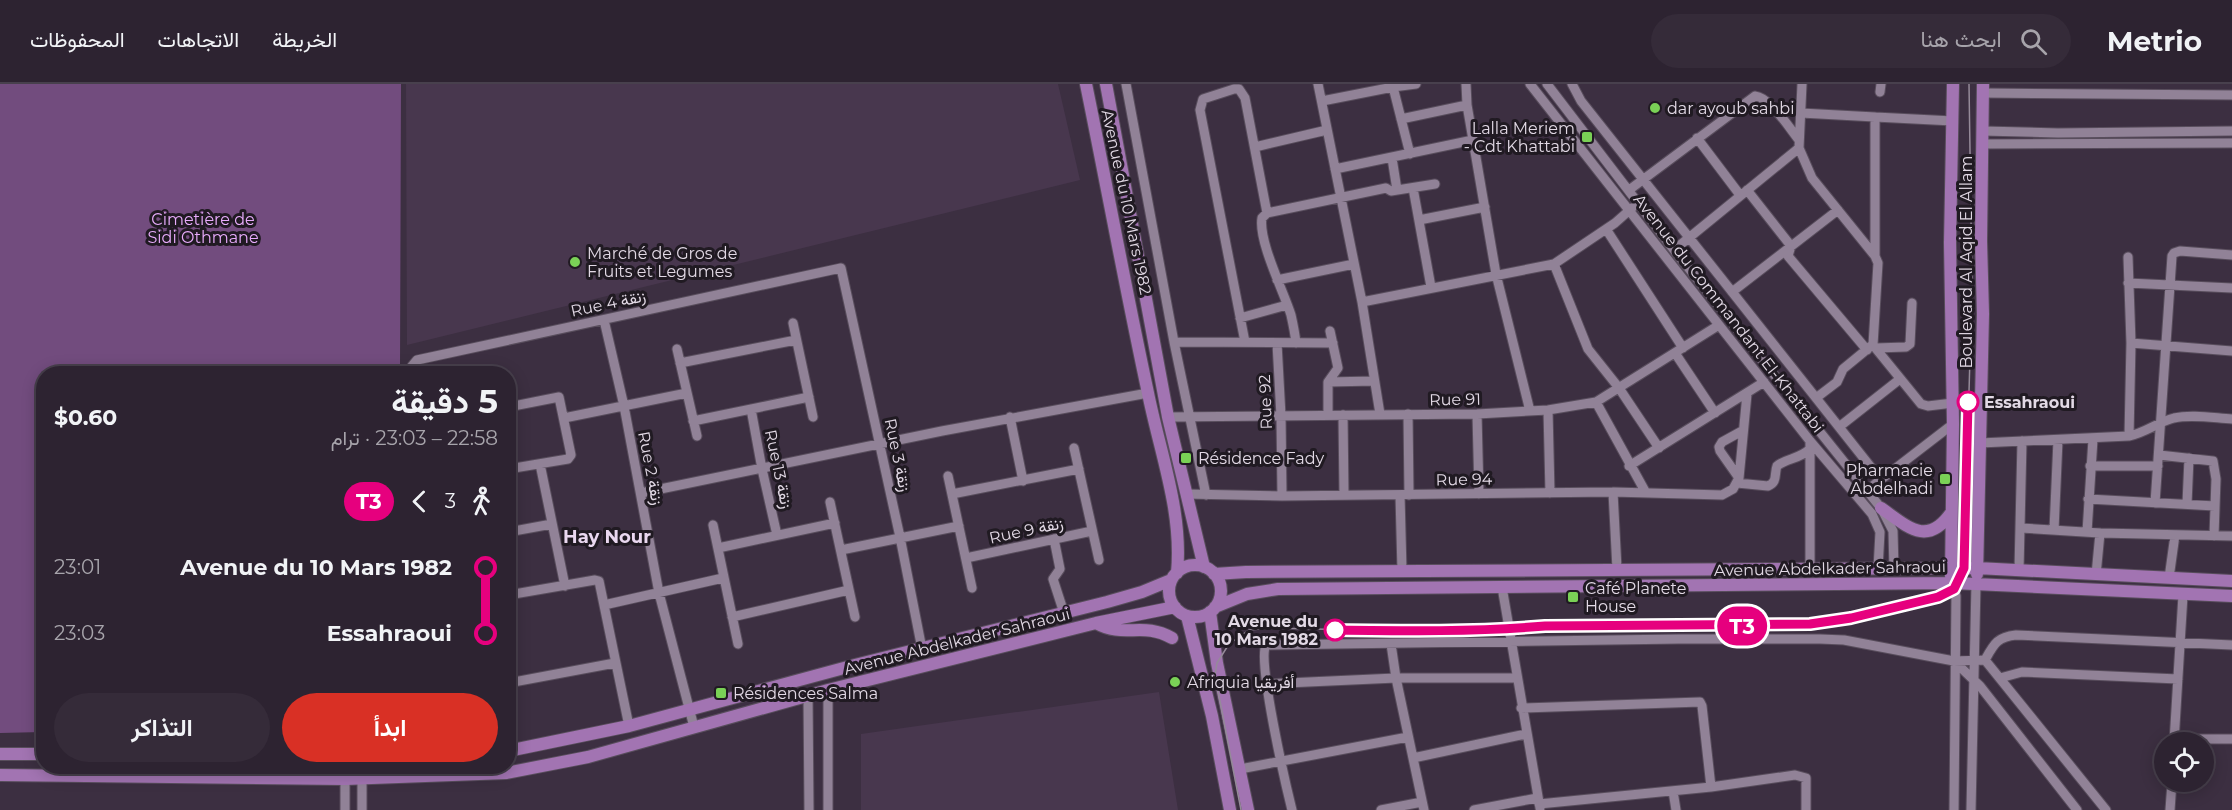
<!DOCTYPE html>
<html lang="ar">
<meta charset="utf-8">
<style>
:root{--surface:#2d2331;--page:#352b39;--text:#f1f3f6;--muted:#a7a4ab;--line:#48404d;--accent:#d93025}
body{margin:0;font-family:Montserrat,Vazirmatn,sans-serif;background:var(--page);color:var(--text);direction:rtl;height:100vh;display:flex;flex-direction:column;font-size:22px;white-space:nowrap}
*{box-sizing:border-box;margin:0}
p{font-size:20px;color:var(--muted)}
.icon{flex:none;width:33px;height:33px;fill:none;stroke:currentColor;stroke-width:2;stroke-linecap:round;stroke-linejoin:round}
.map{position:relative;flex:1;overflow:hidden;direction:ltr}
.details{position:absolute;left:36px;top:282px;width:480px;height:408px;display:flex;flex-direction:column;background:var(--surface);border-radius:24px;box-shadow:0 3px 15px #0003,0 0 0 2px var(--line);direction:rtl}
.details>*{flex:none}
.badge{padding:0 12px;border-radius:20px;font-size:21px;line-height:39px}
.buttons{position:absolute;left:2154px;top:648px;display:grid;gap:12px}
.buttons a{display:grid;place-items:center;width:60px;height:60px;border-radius:50%;background:var(--surface);box-shadow:0 3px 15px #0003,0 0 0 2px var(--line);font-size:30px}
.map>.badge{position:absolute;translate:-50% -50%;box-shadow:0 0 0 3px #fff}
.legs{display:flex;align-items:center;gap:9px;height:66px;padding:0 18px;font-size:20px}
.legs p{margin-inline-start:auto}
.head{display:flex;align-items:center;justify-content:space-between;height:102px;padding:0 18px}
h1{font-size:33px;font-weight:700;line-height:45px}
.action{display:flex;gap:12px;margin-top:auto;padding:12px 18px}
.action a{flex:1;height:69px;border-radius:36px;background:var(--accent);color:#fff;font-size:24px;font-weight:700;line-height:69px;text-align:center}
.action a+a{background:var(--page);color:var(--text)}
ul{padding:0 18px;list-style:none}
li{display:flex;align-items:center;gap:21px;height:66px;font-size:22px}
li i{display:grid;place-items:center;width:9px;height:100%;margin:0 8px;background:currentColor}
li i::after{content:'';width:15px;height:15px;margin:-8px;border:4px solid;border-radius:50%;background:var(--surface)}
li p{margin-inline-start:auto}
li:first-child i{background:linear-gradient(#0000 50%,currentColor 0)}
li:last-child i{background:linear-gradient(currentColor 50%,#0000 0)}
header{display:flex;align-items:center;gap:36px;box-sizing:border-box;height:84px;padding:0 30px;background:var(--surface);border-bottom:2px solid var(--line)}
header strong{font-size:28px}
nav{display:flex;gap:33px;margin-inline-start:auto;font-size:21px}
.search{width:420px;height:54px;background:var(--page);display:flex;align-items:center;gap:15px;box-sizing:border-box;padding:0 21px;border-radius:33px;color:var(--muted);font-size:22px}
.map>svg:first-child{display:block}
.built{fill:#48374e}
.green{fill:#724c7e}
.lines{fill:none;stroke-linecap:round;stroke-linejoin:round}
.minor-casing{stroke:#584d5c;stroke-width:11}
.major-casing{stroke:#584d5c;stroke-width:14}
.minor{stroke:#918297;stroke-width:9}
.major{stroke:#a274b2;stroke-width:12}
.tram{stroke:#958a99;stroke-width:1.5}
.line-1-casing{stroke:#fff;stroke-width:14}
.line-1{stroke:#e6007e;stroke-width:9}
.poi-dot{fill:#7ad156;stroke:#201a22;stroke-width:2}
.stop-1-dot{fill:#fff;stroke:#e6007e;stroke-width:3}
.labels{text-anchor:middle;stroke-width:6;stroke-linejoin:round;paint-order:stroke}
.poi-label{font-size:16px;fill:#e2d9e5;stroke:#201a22;text-anchor:start}
.street-label{font-size:16px;fill:#e2d9e5;stroke:#201a22}
.park-label{font-size:16px;fill:#e9acfd;stroke:#201a22}
.stop-label{font-size:16px;font-weight:bold;fill:#e2d9e5;stroke:#201a22;text-anchor:start}
.neighbourhood-label{font-size:18px;font-weight:bold;fill:#ead8f0;stroke:#201a22}
</style>
<header>
<strong>Metrio</strong>
<div class="search"><svg class="icon" aria-label="search" viewBox="0 0 24 24"><circle cx="10" cy="10" r="6"/><path d="M15 15l6 6"/></svg>ابحث هنا</div>
<nav><a>الخريطة</a><a>الاتجاهات</a><a>المحفوظات</a></nav>
</header>
<div class="map">
<svg width="2232" height="726" viewBox="0 0 2232 726">
<rect width="100%" height="100%" fill="#3c2f41"/>
<!-- built -->
<path class="built" d="M406,0H1058L1080,96L407,261Z
M1159,608L1178,726H861V650Z"/>
<!-- green -->
<path class="green" d="M0,0H401L400,289L44,290L43,648L0,649Z"/>
<g class="lines">
<defs>
<path id="minor" d="M1126,0L1174,258L1206,411
M1318,0L1362,218L1380,330
M1466,0L1467,21L1496,190L1530,327
M1530,0L1810,357L1872,430L1880,448L1878,485
M1547,0L1674,166L1881,424L1893,447L1894,486
M1572,0L1581,17L1881,396
M1802,0L1799,64L1812,94L1875,172L1878,179L1873,261L1921,320L1928,322L1953,319
M1880,8L1881,0
M1983,9L2232,11
M1322,17L1393,3
M1801,29L1875,33V172
M1875,33L1953,37
M1401,35L1467,21
M1983,47L2058,49L2232,47
M1697,54L1740,111
M1982,60L2232,59
M1255,63L1327,46
M1410,70L1393,3L1416,0
M1392,74L1397,106
M1335,85L1473,56
M1413,104L1431,203
M1629,106L1755,12C1770,13 1790,45 1799,56
M1747,106L1791,162L1788,172L1867,266
M1419,136L1485,123
M1606,145L1683,264
M1674,166L1799,64
M2128,173L2131,259L2129,352
M1554,180L1588,265L1619,304L1659,364
M1277,196L1354,180
M2128,199L2232,204
M1732,208L1838,126
M1362,218L1554,180L1615,139L1632,124
M1240,234L1287,221
M604,236L624,322L659,509L694,643
M793,239L813,333
M1174,258L1333,259
M1245,258L1200,26L1203,15L1234,5H1239L1245,14L1267,129
M1277,259L1281,332L1282,412
M1296,259C1295,250 1293,240 1291,231C1284,208 1258,157 1262,134L1267,129L1386,104L1391,107L1435,100
M2131,259L2232,267
M1876,264L1906,263L1910,260L1912,219
M677,265L697,352
M1675,269L1715,329
M680,279L796,256
M411,290L412,282L417,276L841,184L900,453L922,565
M1328,298L1374,297
M1816,314L1837,298L1843,285L1871,262
M1596,318L1646,409
M508,323L559,313L571,371L568,375L508,385
M751,325L762,385L777,451
M1548,326L1550,409
M1408,330L1409,411
M1477,330L1479,410
M1328,331V298L1338,284L1330,247
M1343,331L1344,411
M1010,333L1023,397
M1168,333L1477,330L1548,326L1596,318L1719,241
M564,334L687,309
M693,337L809,313
M1839,343L1900,295
M1980,359L2129,352C2145,349 2158,338 2174,334C2192,330 2214,334 2232,335
M1074,364L1099,476
M2159,371L2213,377L2216,395L2214,452
M540,380L565,502
M1629,382L1764,298
M2090,382H2158
M948,392L972,504
M1739,394L1720,367L1719,363L1722,358L1742,347
M1737,399L1768,402C1778,398 1774,390 1777,382C1788,373 1799,376 1811,364
M1866,407L1953,340
M1613,408L1617,485
M641,409L942,347L1148,309
M952,410L1079,385
M1186,410L1282,412L1613,408L1722,411L1733,405L1739,394L1747,310
M1400,411L1402,487
M2088,415L2215,422
M830,418L855,533
M2155,419L2172,172L2174,169L2180,167L2232,171
M2187,420L2189,374
M713,441L738,560
M2021,444L2100,449L2232,452
M2054,446L2058,356
M508,448L552,440
M2087,448L2093,355
M1054,455L1060,485L1053,495L1064,529
M718,464L835,439
M841,466L959,442
M966,474L1092,447
M1810,484V357
M2019,486L2022,357
M2096,491L2100,449
M2169,494L2175,451
M1953,499L1956,512L1954,726
M1502,503L1540,724
M508,511L595,496L599,497L629,642
M604,521L723,494
M732,533L849,506
M1391,560L1396,594L1424,726
M1985,576C1994,560 1997,553 2016,551L2232,561
M1954,577L1980,602L2077,726
M2000,594L2022,588L2178,595
M508,599L615,579
M1267,600L1396,594H1516
M808,612L809,726
M1521,624L1700,618L1702,622L1711,703
M2174,655H2232
M2174,658L2183,511
M1413,674L1526,650
M1240,685L1408,653
M345,695V726
M1673,707L1676,726
M1539,720L1711,703L1795,691L1806,694V726
M362,726V695
M828,726V606
M1292,726C1286,702 1257,576 1266,561L1679,555H1820L1844,556L1954,577L1985,576L2106,726
M1381,726L1422,718
M1474,726L1537,714
M1971,726L1976,500
M2170,726L2172,698"/>
<path id="major" d="M1086,0C1107,103 1126,207 1148,309C1160,369 1183,428 1177,489
M1106,0L1168,333L1204,483
M1881,424C1908,443 1927,463 1951,429
M1169 507a26 26 0 1 1 52 0a26 26 0 1 1-52 0Z
M1214,490L1246,488L1977,484L2232,497
M1977,490L1983,230L1981,157L1983,0
M1951,492L1953,340L1950,159L1953,0
M1215,523L1247,510L1278,505L1953,499L2232,512
M1210,528L1217,579L1248,726
M1187,532L1212,632L1230,726
M1096,539C1125,555 1142,537 1172,554
M508,667L629,642L855,581L1107,518L1142,508L1171,496
M0,670H44
M0,691L345,695L506,689L588,673L828,606L1096,539L1175,523"/>
</defs>
<!-- minor casing -->
<use href="#minor" class="minor-casing"/>
<!-- major casing -->
<use href="#major" class="major-casing"/>
<!-- minor -->
<use href="#minor" class="minor"/>
<!-- major -->
<use href="#major" class="major"/>
<!-- tram -->
<path class="tram" d="M1241,726L1215,591L1217,579L1229,560L1249,546L1271,544L1401,547L1508,545L1545,542H1731L1810,540L1851,534L1938,513L1954,505L1964,484L1972,202L1969,0"/>
</g>
<g class="lines">
<defs>
<path id="line-1" d="M1335,546C1405,547 1475,548 1545,542L1810,540L1851,534L1938,513L1954,505L1964,484L1968,318"/>
</defs>
<!-- line-1 casing -->
<use href="#line-1" class="line-1-casing"/>
<!-- line-1 -->
<use href="#line-1" class="line-1"/>
</g>
<!-- markers -->
<g class="poi-dot">
<circle cx="1655" cy="24" r="6"/>
<rect x="1581" y="47" width="12" height="12" rx="3"/>
<circle cx="575" cy="178" r="6"/>
<rect x="1180" y="368" width="12" height="12" rx="3"/>
<rect x="1939" y="389" width="12" height="12" rx="3"/>
<rect x="1567" y="507" width="12" height="12" rx="3"/>
<circle cx="1175" cy="598" r="6"/>
<rect x="715" y="603" width="12" height="12" rx="3"/>
</g>
<g class="stop-1-dot">
<circle cx="1968" cy="318" r="10"/>
<circle cx="1335" cy="546" r="10"/>
</g>
<g class="labels">
<!-- poi labels -->
<g class="poi-label">
<text x="1667" y="30">dar ayoub sahbi</text>
<text x="1575" y="50" text-anchor="end">Lalla Meriem<tspan x="1575" dy="18">- Cdt Khattabi</tspan></text>
<text x="587" y="175">Marché de Gros de<tspan x="587" dy="18">Fruits et Legumes</tspan></text>
<text x="1198" y="380">Résidence Fady</text>
<text x="1933" y="392" text-anchor="end">Pharmacie<tspan x="1933" dy="18">Abdelhadi</tspan></text>
<text x="1585" y="510">Café Planete<tspan x="1585" dy="18">House</tspan></text>
<text x="1187" y="604">Afriquia أفريقيا</text>
<text x="733" y="615">Résidences Salma</text>
</g>
<!-- street labels -->
<g class="street-label">
<text transform="translate(1127 118) rotate(78)" y="6">Avenue du 10 Mars 1982</text>
<text transform="translate(1966 178) rotate(-90)" y="6">Boulevard Al Aqid El Allam</text>
<text transform="translate(608 219) rotate(-12)" y="6">Rue 4 زنقة</text>
<text transform="translate(1729 229) rotate(52)" y="6">Avenue du Commandant El-Khattabi</text>
<text transform="translate(1455 315) rotate(-1)" y="6">Rue 91</text>
<text transform="translate(1265 318) rotate(-92)" y="6">Rue 92</text>
<text transform="translate(898 371) rotate(78)" y="6">Rue 3 زنقة</text>
<text transform="translate(651 384) rotate(79)" y="6">Rue 2 زنقة</text>
<text transform="translate(779 385) rotate(78)" y="6">Rue 13 زنقة</text>
<text transform="translate(1464 395) rotate(-1)" y="6">Rue 94</text>
<text transform="translate(1026 446) rotate(-12)" y="6">Rue 9 زنقة</text>
<text transform="translate(1830 484) rotate(-1)" y="6">Avenue Abdelkader Sahraoui</text>
<text transform="translate(957 557) rotate(-14)" y="6">Avenue Abdelkader Sahraoui</text>
</g>
<!-- park labels -->
<g class="park-label">
<text x="203" y="141">Cimetière de<tspan x="203" dy="18">Sidi Othmane</tspan></text>
</g>
<!-- stop labels -->
<g class="stop-label">
<text x="1984" y="324">Essahraoui</text>
<text x="1318" y="543" text-anchor="end">Avenue du<tspan x="1318" dy="18">10 Mars 1982</tspan></text>
</g>
<!-- neighbourhood labels -->
<g class="neighbourhood-label">
<text x="607" y="459">Hay Nour</text>
</g>
</g>
</svg>
<div class="buttons">
<a><svg class="icon" aria-label="locate" viewBox="0 0 24 24"><circle cx="12" cy="12" r="6"/><path d="M12 2v4M12 18v4M2 12h4M18 12h4"/></svg></a>
</div>
<b class="badge" style="left:1742px;top:542px;background:#e6007e;color:#fff">T3</b>
<section class="details">
<div class="head"><div><h1>5 دقيقة</h1><p>22:58 – 23:03 · ترام</p></div><b>$0.60</b></div>
<div class="legs"><svg class="icon" aria-label="walk" viewBox="0 0 24 24"><circle cx="13" cy="4" r="2"/><path d="M13 8l-2 6 4 7M11 14l-3 7M7 12l3-4h3l4 4"/></svg>3<svg class="icon" aria-label="back" viewBox="0 0 24 24"><path d="M15 5l-7 7 7 7"/></svg><b class="badge" style="background:#e6007e;color:#fff">T3</b></div>
<ul>
<li><i style="color:#e6007e"></i><b>Avenue du 10 Mars 1982</b><p>23:01</p></li>
<li><i style="color:#e6007e"></i><b>Essahraoui</b><p>23:03</p></li>
</ul>
<div class="action"><a>ابدأ</a><a>التذاكر</a></div>
</section>
</div>
